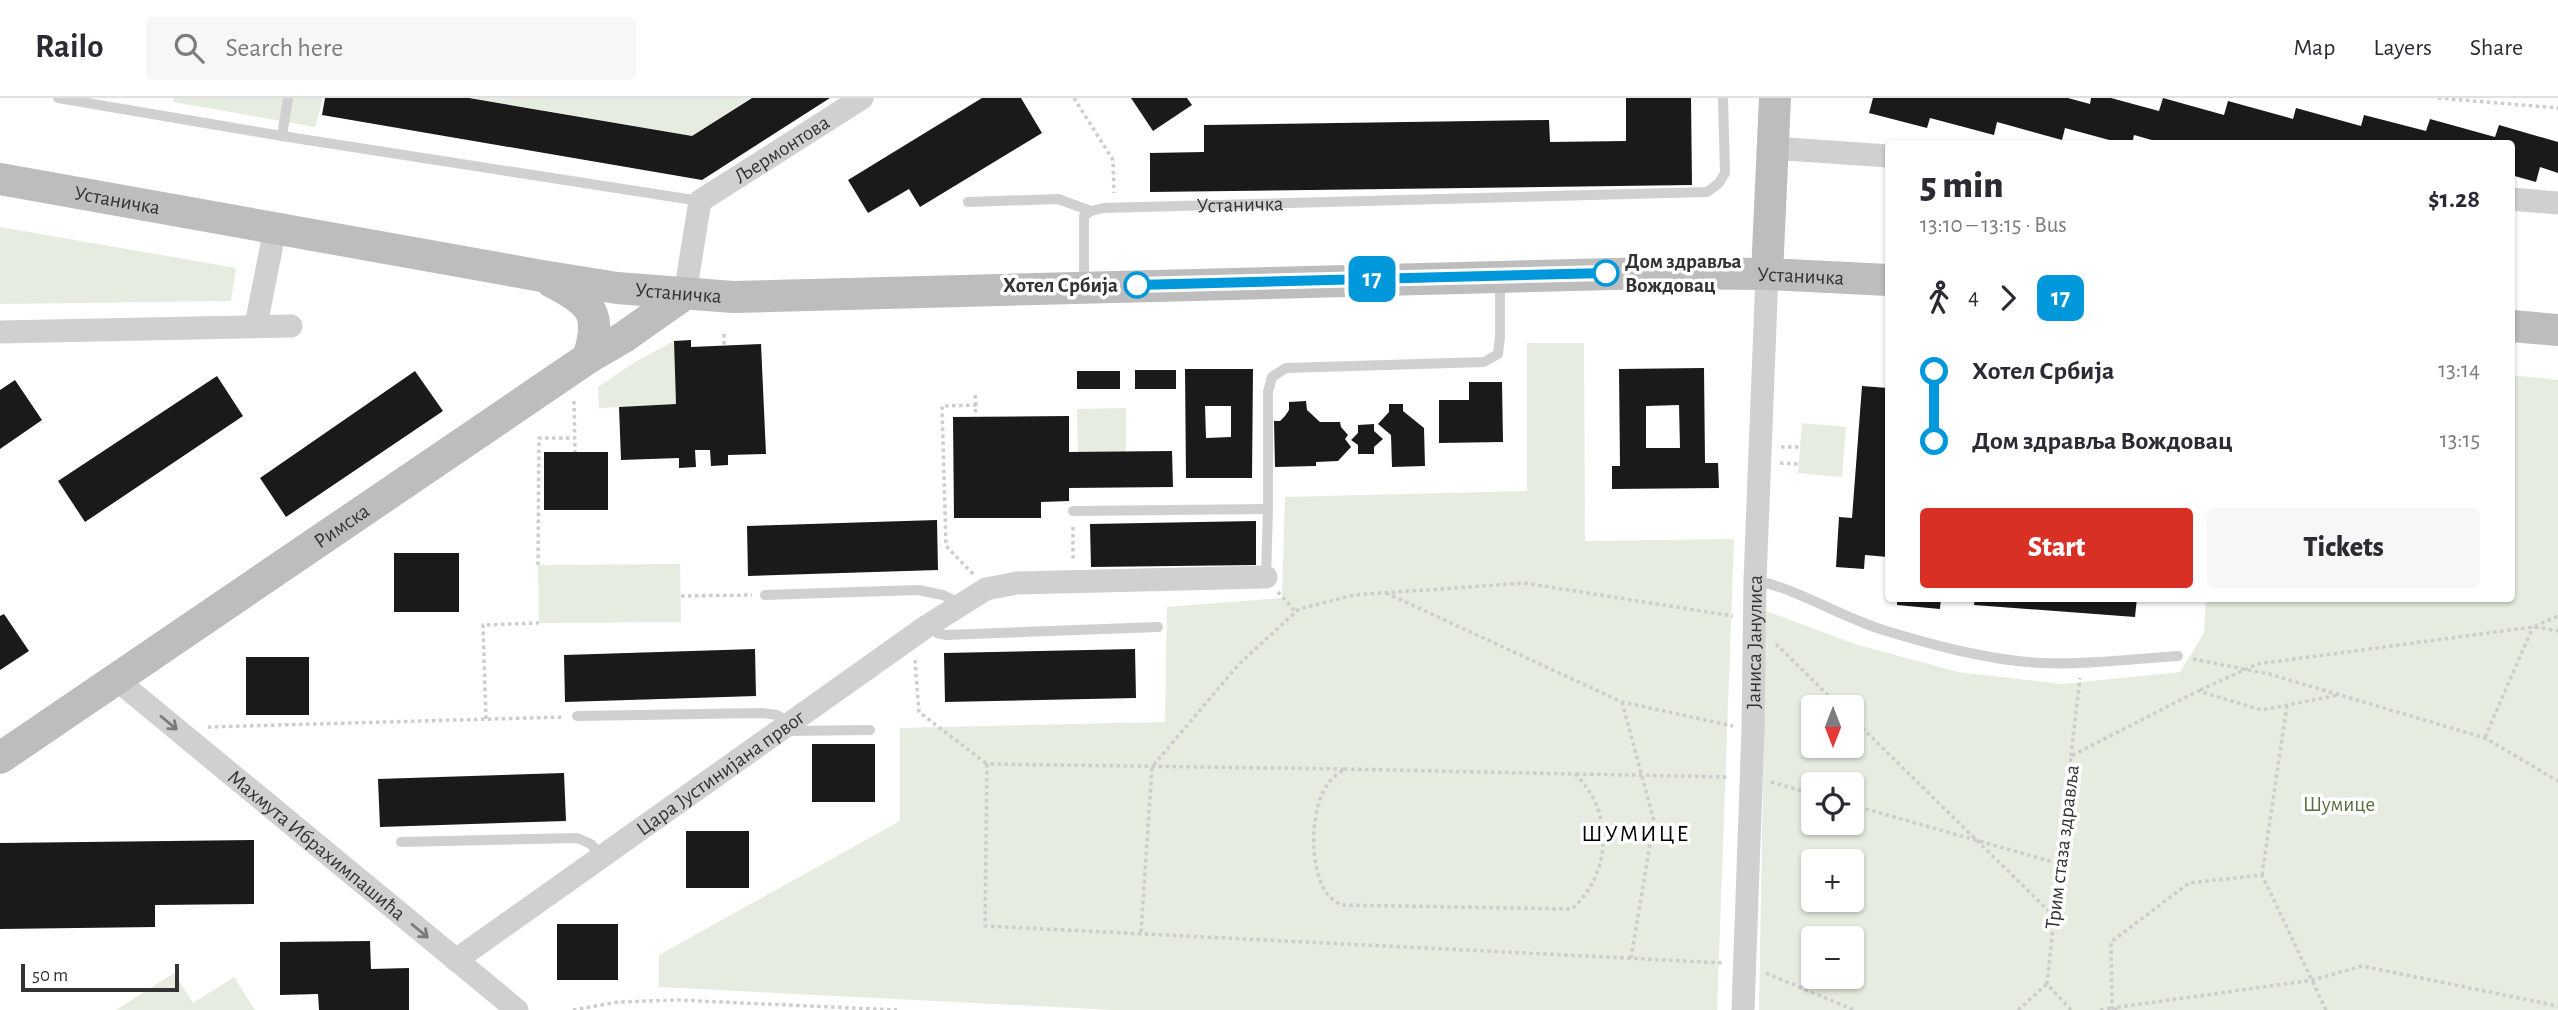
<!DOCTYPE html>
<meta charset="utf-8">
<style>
:root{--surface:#fff;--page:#f7f7f7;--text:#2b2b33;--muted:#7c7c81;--line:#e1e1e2;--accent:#d93025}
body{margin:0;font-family:"Alegreya Sans",sans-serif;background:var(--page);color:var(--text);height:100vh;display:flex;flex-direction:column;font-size:26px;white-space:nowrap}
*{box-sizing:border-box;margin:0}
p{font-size:23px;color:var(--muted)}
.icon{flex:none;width:38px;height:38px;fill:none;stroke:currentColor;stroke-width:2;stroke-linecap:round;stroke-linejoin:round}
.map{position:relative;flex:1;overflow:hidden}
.sheet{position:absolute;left:1885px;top:42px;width:630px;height:462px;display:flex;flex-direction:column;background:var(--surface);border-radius:7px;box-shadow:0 2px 5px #0004}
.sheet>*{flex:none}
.badge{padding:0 14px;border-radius:10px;font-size:24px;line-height:46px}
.needle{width:46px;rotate:180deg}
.buttons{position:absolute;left:1801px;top:597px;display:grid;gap:14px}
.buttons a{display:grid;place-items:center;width:63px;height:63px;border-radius:7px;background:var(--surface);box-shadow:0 2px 5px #0004;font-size:35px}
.scale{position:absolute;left:21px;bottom:18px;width:158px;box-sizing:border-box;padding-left:7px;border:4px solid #333;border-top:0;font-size:19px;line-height:24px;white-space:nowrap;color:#333;-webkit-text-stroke:5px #fff;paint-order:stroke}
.map>.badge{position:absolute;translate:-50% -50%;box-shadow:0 0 0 4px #fff}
.legs{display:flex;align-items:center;gap:10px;height:77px;padding:0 35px;font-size:23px}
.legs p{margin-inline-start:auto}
.headline{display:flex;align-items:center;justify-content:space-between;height:119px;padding:0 35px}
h1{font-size:38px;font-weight:800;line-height:52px}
.primary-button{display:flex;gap:14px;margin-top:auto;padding:14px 35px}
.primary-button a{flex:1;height:80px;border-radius:7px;background:var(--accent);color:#fff;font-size:28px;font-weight:800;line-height:80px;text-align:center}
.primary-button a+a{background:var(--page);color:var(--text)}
ul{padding:0 35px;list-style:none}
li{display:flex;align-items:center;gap:24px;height:70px;font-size:26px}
li i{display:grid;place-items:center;width:10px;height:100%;margin:0 9px;background:currentColor}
li i::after{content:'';width:18px;height:18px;margin:-9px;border:5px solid;border-radius:50%;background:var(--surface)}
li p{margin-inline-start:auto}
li:first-child i{background:linear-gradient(#0000 50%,currentColor 0)}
li:last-child i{background:linear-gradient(currentColor 50%,#0000 0)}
header{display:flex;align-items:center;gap:42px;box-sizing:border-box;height:98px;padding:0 35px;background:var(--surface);border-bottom:2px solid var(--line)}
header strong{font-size:33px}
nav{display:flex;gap:38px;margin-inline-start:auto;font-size:24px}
.search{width:490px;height:63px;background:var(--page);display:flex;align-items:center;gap:18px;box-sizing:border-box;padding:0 24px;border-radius:7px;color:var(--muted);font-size:26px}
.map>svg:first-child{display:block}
.green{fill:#e6ecdf;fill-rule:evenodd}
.building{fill:#1a1a1a;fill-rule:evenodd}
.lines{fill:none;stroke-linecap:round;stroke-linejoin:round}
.path{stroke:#cdcdcd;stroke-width:3.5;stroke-dasharray:3.5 3.5;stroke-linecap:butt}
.lane{stroke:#d0d0d0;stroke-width:10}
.street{stroke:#d0d0d0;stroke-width:23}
.secondary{stroke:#bdbdbd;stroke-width:32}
.oneway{stroke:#7a7a7a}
.line-1-casing{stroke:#fff;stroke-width:16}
.line-1{stroke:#0098da;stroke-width:10}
.stop-1-dot{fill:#fff;stroke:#0098da;stroke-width:3.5}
.labels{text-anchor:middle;stroke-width:7;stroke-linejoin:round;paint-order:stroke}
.street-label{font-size:21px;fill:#333;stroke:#fff}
.stop-label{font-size:21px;font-weight:bold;fill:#333;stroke:#fff;text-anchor:start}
.park-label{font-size:21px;fill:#56703f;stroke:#fff}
.neighbourhood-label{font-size:23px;letter-spacing:2px;fill:#000;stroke:#fff}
</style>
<header>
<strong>Railo</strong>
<div class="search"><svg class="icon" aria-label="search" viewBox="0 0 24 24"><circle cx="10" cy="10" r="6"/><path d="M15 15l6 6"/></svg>Search here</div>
<nav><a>Map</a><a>Layers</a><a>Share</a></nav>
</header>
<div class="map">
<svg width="2558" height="912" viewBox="0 0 2558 912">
<rect width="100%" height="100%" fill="#fff"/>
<!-- green -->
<path class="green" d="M174,0H323L315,29L173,4Z
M471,0H750L692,38Z
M0,129L236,170L231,203L0,206Z
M674,243L676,306L599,310L598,289L635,264Z
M1527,245H1584L1585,443L1734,441L1717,912H1114L659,889V857L900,723V630L1165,624L1167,509L1282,500L1285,399L1527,393Z
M2511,277L2558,282V912H1759L1766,513L1855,546L1958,574L2061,586L2180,574L2204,535L2206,501L2511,500ZM1813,609H1852V648H1813ZM1813,686H1852V724H1813ZM1813,763H1852V802H1813ZM1813,840H1852V878H1813Z
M1126,310V354H1078L1077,311Z
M1802,325L1846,329L1842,379L1798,375Z
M680,466L681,524L539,525L538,467Z
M174,875L193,905L234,879L255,912H116Z"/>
<!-- building -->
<path class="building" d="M325,0H469L692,38L752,0H830L702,82L322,17Z
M982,0H1021L1042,35L920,109L909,91L868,115L848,82Z
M1131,0H1187L1192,7L1153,33Z
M1626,0H1691L1692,87L1150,94V55L1204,54V27L1549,22L1550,44L1626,43Z
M1873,0H2068L2090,6L2091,0H2111L2159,13L2163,0L2224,17L2228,3L2293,21L2296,10L2361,28L2364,17L2426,33L2430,21L2495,39L2499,27L2558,44V75L2540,69L2536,84L2511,77V46H2212L2203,43V46H2166L2134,37L2132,46H2124L2065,30L2062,42L1997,24L1994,37L1930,20L1927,30L1869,15Z
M691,242V249L761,246L766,356L728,357V367L711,368L710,352H695L696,369L679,370V360L621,362L619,309L676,306L674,243Z
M1704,270L1705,365H1718L1719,390L1612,391V368H1620L1619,271ZM1679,307L1680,350H1646V308Z
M1185,271H1253L1252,380H1186ZM1205,308H1231V339L1206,340Z
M1135,272H1176V291H1135Z
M415,273L443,313L286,419L260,380Z
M1077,273H1120V291H1077Z
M217,278L243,318L85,424L58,383Z
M15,282L42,322L0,351V292Z
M1469,284H1502L1503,344L1439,345V302H1469Z
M1862,288L1888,290V459L1865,457L1864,471L1836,469L1839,419L1852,420Z
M1306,303L1307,312L1320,324H1340L1341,329L1348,337L1345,341L1351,349L1338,363L1316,364V368L1275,369L1274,323H1280L1285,318L1289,312V304Z
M1389,306H1403V313L1424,330L1425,368L1392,369L1391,337L1378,326L1389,314Z
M1069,318V354L1172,353L1173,389L1069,390V403L1041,404V420H954L953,319Z
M1374,326V333L1383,341L1374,349V356H1358V347L1351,342L1358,335V327Z
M544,354H608V412H544Z
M937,422L938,472L748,478L747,428Z
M1256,423V467L1091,469L1090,426Z
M394,455H459V514H394Z
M1897,500H1941L1940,511L1897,507Z
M1975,500H2137L2135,519L1974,507Z
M4,516L29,553L0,572V518Z
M755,551L756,598L565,604L564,557Z
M1135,551L1136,600L945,604L944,555Z
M246,559H309V617H246Z
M812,646H875V704H812Z
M564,675L566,723L380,729L378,681Z
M686,733H749V790H686Z
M254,742V806L155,807V829L0,831V745Z
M557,826H618V882H557Z
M370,843L371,871L409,870V912H319L318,896L280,897V844Z"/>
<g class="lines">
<!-- path -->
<path class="path" d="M1074,0L1113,62L1114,95
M2438,0L2558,10
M724,236V247
M975,297L976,307
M574,303L575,354
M1781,349H1800
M1780,365L1799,366
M1073,429V464
M538,467L539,340H575
M973,476L946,448L942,308L976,307L975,319
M1278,494L1296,514
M1386,495L1622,604L1733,628
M681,498L752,497
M2535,529L2558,533
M1776,546L1840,609
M2193,561L2269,576L2485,640L2558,683
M915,562L919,614L987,666
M2200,592L2257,566L2533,529L2558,518
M1622,604L1654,723L1631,860
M1852,620L2054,818
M486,621L483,527L539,525
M208,629L564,619
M2485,639L2533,529
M2071,658L2080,580
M1344,671L987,666L985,828L1725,865
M1344,671L1575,676C1614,713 1612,775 1572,811L1341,807C1337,804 1331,801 1328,797C1308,771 1309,706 1331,682C1334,678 1340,675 1344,671Z
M1576,676L1729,679
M1771,684L1813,696
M1852,707L2060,766
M2262,777L2287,607
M1141,834L1152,669L1239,566L1299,511L1354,497L1524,485L1733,518
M1766,875L1854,912
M573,912L618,904L678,902L897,912
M2018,912L2047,886
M2071,912L2047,886L2071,658L2198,593L2262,612L2339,597
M2100,912L2112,910L2118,912
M2326,912L2262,777L2189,785L2111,844L2112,910L2313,882L2362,868L2558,908"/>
<!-- lane -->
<g class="lane">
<path d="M58,0L282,38L700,103"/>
<path d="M282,38L288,0"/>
<path d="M968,104L1058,101L1091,113"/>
<path id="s1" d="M1084,186V118L1091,113L1103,110L1707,94L1719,85L1725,75L1723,0"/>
<path d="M1073,413L1268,411"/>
<path d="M1266,479L1268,411V294L1272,279L1286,270L1484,264L1498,256L1500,239V181"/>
<path d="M1755,482C1800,492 1839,518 1883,532C1933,547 1987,562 2040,565C2085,567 2132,561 2178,558"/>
<path d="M765,497L918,492L943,497L960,506"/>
<path d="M927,528L937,535L946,537L1158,529"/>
<path d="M577,618L762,615L777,617L789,624"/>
<path d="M785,633L870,632"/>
<path d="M401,744L577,740L591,746L601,758"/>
</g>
<!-- street -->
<g class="street">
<path d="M1773,50L1888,58"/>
<path d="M2511,101L2558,105"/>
<path id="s2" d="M685,196L700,103L862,0"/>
<path d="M256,227L275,131"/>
<path d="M0,234L291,228"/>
<path id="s3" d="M117,582L517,912"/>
<path id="s4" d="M456,862L927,528L986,491L1017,485L1266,479"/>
<path id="s5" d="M1743,912L1753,632L1755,482L1767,176"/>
</g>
<!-- secondary -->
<g class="secondary">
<path id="s6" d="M0,81L542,178L617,190L733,199L1652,175L1767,176L1888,182"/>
<path d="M1767,176L1775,0"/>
<path d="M552,184C591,204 603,215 588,260"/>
<path d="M2511,228L2558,232"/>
<path id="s7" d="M0,660L588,260L624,239L685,196"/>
</g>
</g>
<!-- one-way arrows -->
<defs><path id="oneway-shaft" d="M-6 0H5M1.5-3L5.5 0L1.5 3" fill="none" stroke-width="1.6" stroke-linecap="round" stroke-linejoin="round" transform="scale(1.75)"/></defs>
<g class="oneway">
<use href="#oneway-shaft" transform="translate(169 625) rotate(40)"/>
<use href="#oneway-shaft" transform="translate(420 833) rotate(40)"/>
</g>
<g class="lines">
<defs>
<path id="line-1" d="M1137,187L1606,175"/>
</defs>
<!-- line-1 casing -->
<use href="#line-1" class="line-1-casing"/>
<!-- line-1 -->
<use href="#line-1" class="line-1"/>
</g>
<!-- markers -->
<g class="stop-1-dot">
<circle cx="1606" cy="175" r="12"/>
<circle cx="1137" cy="187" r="12"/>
</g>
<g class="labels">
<!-- street labels -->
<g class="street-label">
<text dy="7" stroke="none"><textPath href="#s2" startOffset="191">Љермонтова</textPath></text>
<text dy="7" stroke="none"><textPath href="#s6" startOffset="119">Устаничка</textPath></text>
<text dy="7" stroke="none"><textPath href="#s1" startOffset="226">Устаничка</textPath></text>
<text dy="7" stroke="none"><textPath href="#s6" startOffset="1811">Устаничка</textPath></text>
<text dy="7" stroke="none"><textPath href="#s6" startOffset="688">Устаничка</textPath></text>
<text dy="7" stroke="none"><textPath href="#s7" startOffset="413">Римска</textPath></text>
<text dy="7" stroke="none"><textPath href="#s5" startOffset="368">Јаниса Јанулиса</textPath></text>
<text dy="7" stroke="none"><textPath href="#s4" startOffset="324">Цара Јустинијана првог</textPath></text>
<text dy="7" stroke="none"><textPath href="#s3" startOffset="259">Махмута Ибрахимпашића</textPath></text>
<text transform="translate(2062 749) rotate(-83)" y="7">Трим стаза здравља</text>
</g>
<!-- stop labels -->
<g class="stop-label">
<text x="1625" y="170">Дом здравља<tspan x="1625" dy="24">Вождовац</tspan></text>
<text x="1118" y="194" text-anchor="end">Хотел Србија</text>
</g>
<!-- park labels -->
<g class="park-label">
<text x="2339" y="713">Шумице</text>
</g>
<!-- neighbourhood labels -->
<g class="neighbourhood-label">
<text x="1636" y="743">ШУМИЦЕ</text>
</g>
</g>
</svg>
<div class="buttons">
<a><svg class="needle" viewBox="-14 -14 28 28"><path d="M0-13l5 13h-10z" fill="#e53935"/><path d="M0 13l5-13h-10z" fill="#7c7c81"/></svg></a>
<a><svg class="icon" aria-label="locate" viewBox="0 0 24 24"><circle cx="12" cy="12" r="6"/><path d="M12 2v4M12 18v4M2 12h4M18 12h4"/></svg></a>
<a>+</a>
<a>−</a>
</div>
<div class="scale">50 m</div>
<b class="badge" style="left:1372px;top:181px;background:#0098da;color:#fff">17</b>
<section class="sheet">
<div class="headline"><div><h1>5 min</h1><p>13:10 – 13:15 · Bus</p></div><b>$1.28</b></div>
<div class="legs"><svg class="icon" aria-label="walk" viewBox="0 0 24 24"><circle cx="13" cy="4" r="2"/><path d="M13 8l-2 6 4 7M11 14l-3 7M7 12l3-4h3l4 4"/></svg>4<svg class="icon" aria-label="forward" viewBox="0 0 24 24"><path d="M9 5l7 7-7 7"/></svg><b class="badge" style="background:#0098da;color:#fff">17</b></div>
<ul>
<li><i style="color:#0098da"></i><b>Хотел Србија</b><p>13:14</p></li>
<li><i style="color:#0098da"></i><b>Дом здравља Вождовац</b><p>13:15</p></li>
</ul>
<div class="primary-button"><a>Start</a><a>Tickets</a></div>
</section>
</div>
